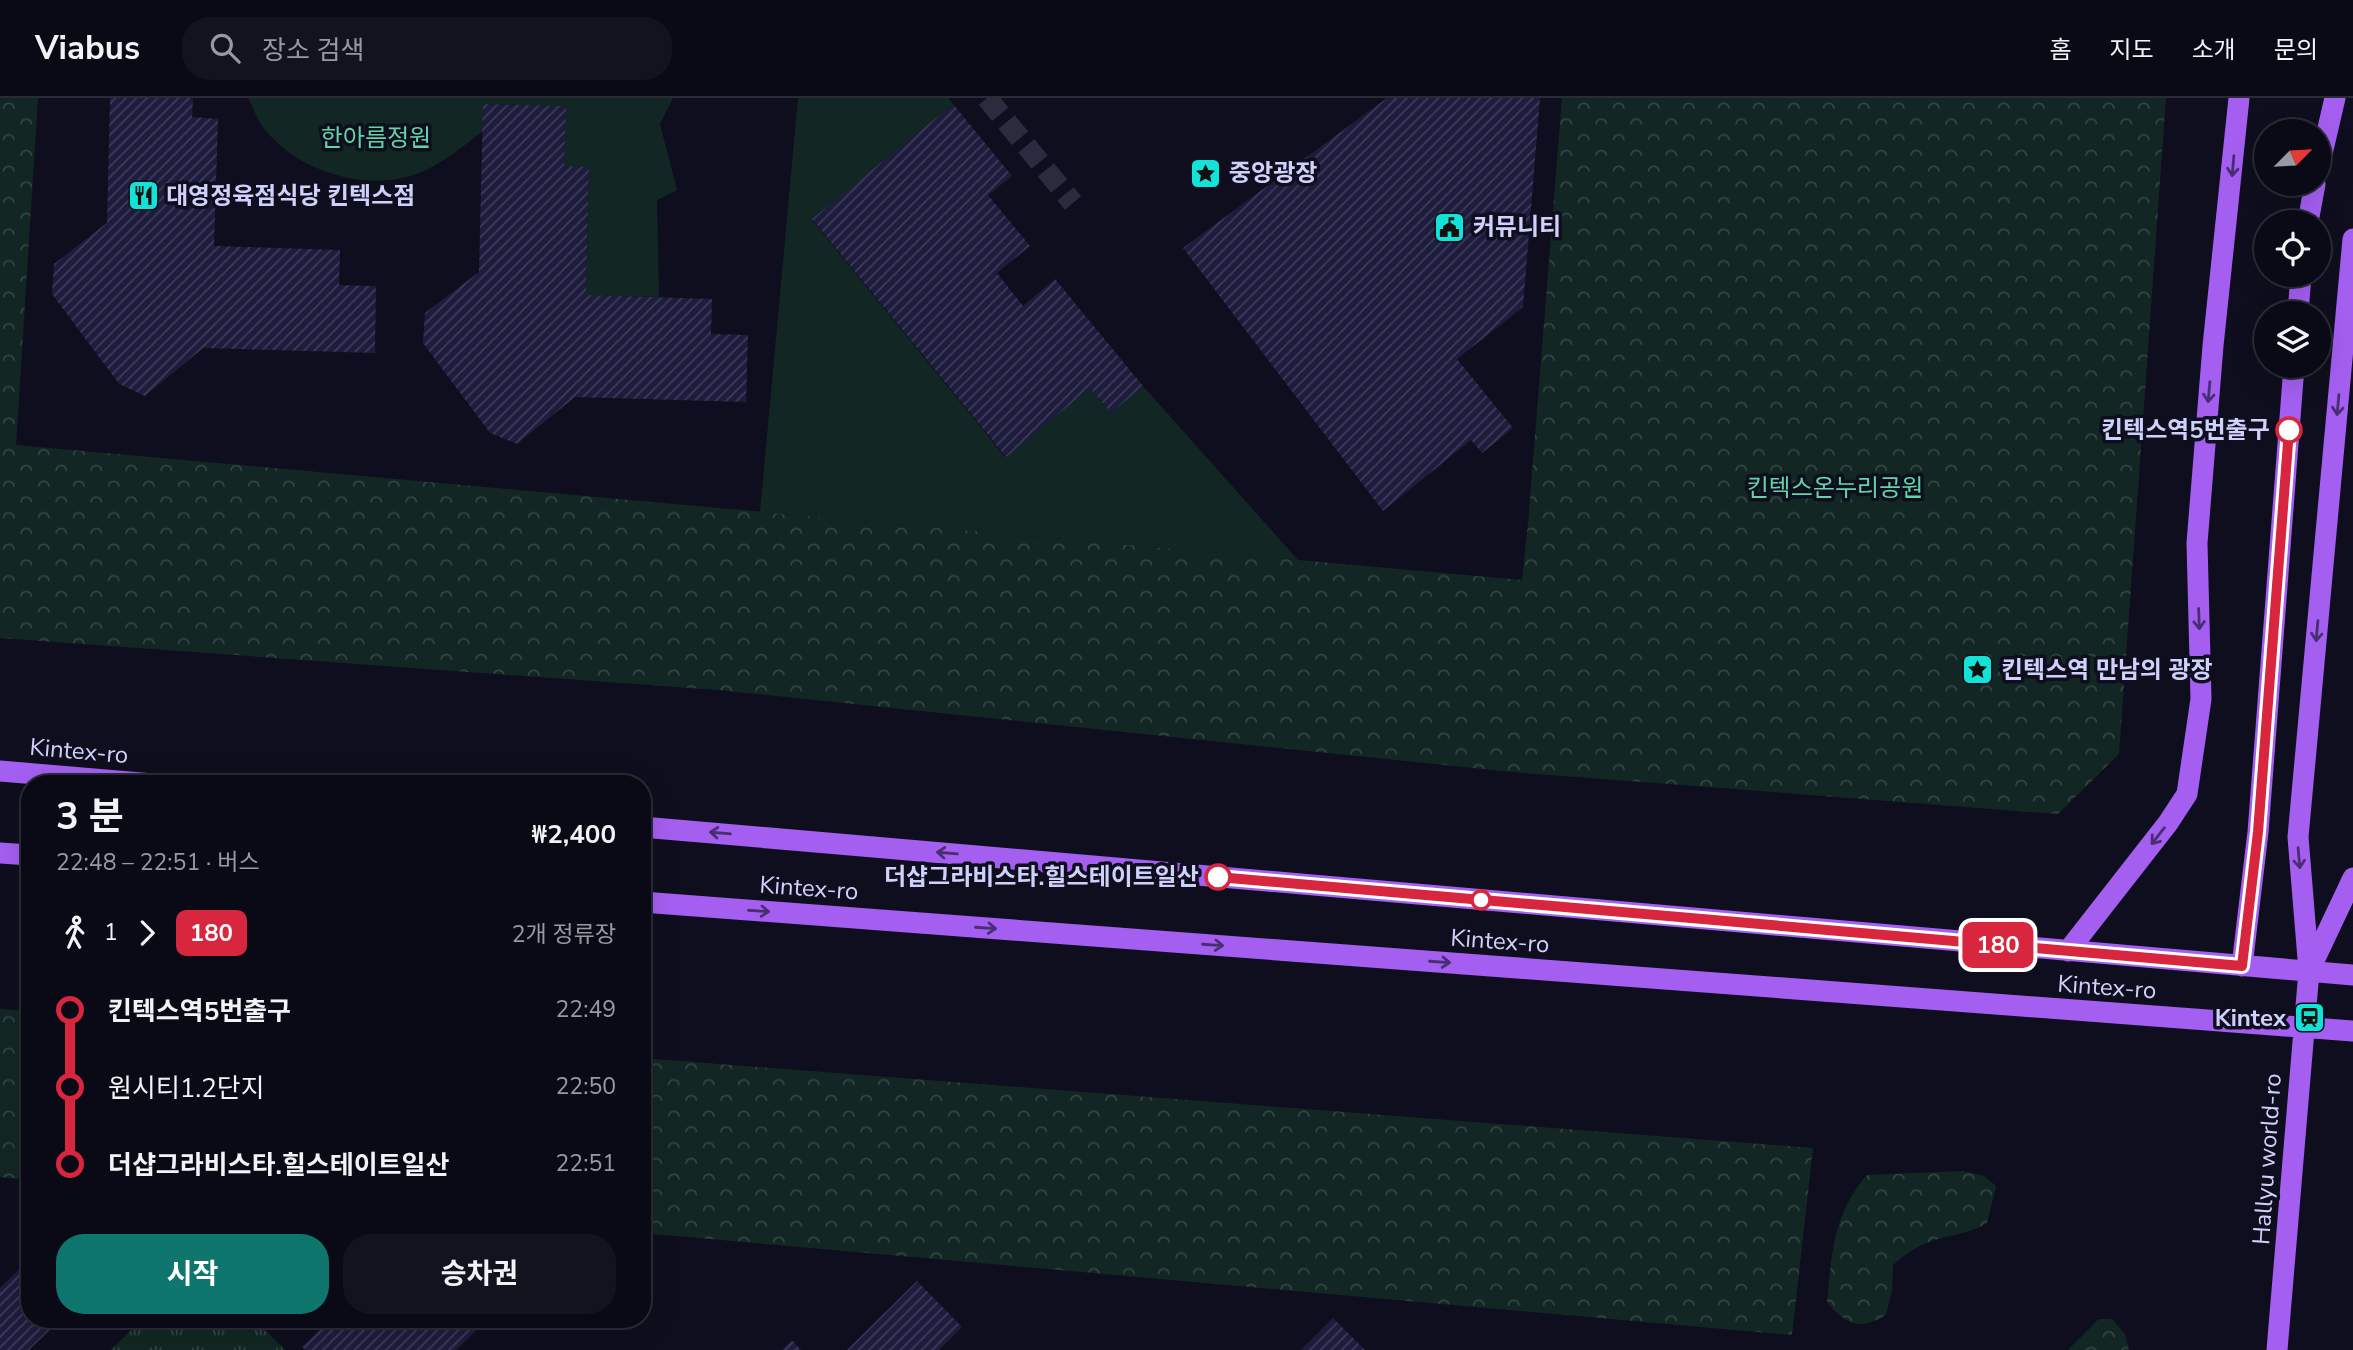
<!DOCTYPE html>
<html lang="ko">
<meta charset="utf-8">
<style>
:root{--surface:#0a0a16;--page:#13131f;--text:#f1f3f6;--muted:#999aa1;--line:#2a2b35;--accent:#0f766e}
body{margin:0;font-family:"Nunito Sans","Noto Sans KR",sans-serif;background:var(--page);color:var(--text);height:100vh;display:flex;flex-direction:column;font-size:26px;white-space:nowrap}
*{box-sizing:border-box;margin:0}
p{font-size:23px;color:var(--muted)}
.icon{flex:none;width:38px;height:38px;fill:none;stroke:currentColor;stroke-width:2;stroke-linecap:round;stroke-linejoin:round}
.map{position:relative;flex:1;overflow:hidden}
.panel{position:absolute;left:21px;top:677px;width:630px;height:553px;display:flex;flex-direction:column;background:var(--surface);border-radius:28px;box-shadow:0 7px 28px #0002,0 0 0 2px var(--line)}
.panel>*{flex:none}
.badge{padding:0 14px;border-radius:10px;font-size:24px;line-height:46px}
.needle{width:46px;rotate:66deg}
.tools{position:absolute;left:2254px;top:21px;display:grid;gap:14px}
.tools a{display:grid;place-items:center;width:77px;height:77px;border-radius:50%;background:var(--surface);box-shadow:0 7px 28px #0002,0 0 0 2px var(--line);font-size:35px}
.map>.badge{position:absolute;translate:-50% -50%;box-shadow:0 0 0 4px #fff}
.legs{display:flex;align-items:center;gap:10px;height:77px;padding:0 35px;font-size:23px}
.legs p{margin-inline-start:auto}
.overview{display:flex;align-items:center;justify-content:space-between;height:119px;padding:0 35px}
h1{font-size:38px;font-weight:700;line-height:52px}
.primary-button{display:flex;gap:14px;margin-top:auto;padding:14px 35px}
.primary-button a{flex:1;height:80px;border-radius:28px;background:var(--accent);color:#fff;font-size:28px;font-weight:700;line-height:80px;text-align:center}
.primary-button a+a{background:var(--page);color:var(--text)}
ul{padding:0 35px;list-style:none}
li{display:flex;align-items:center;gap:24px;height:77px;font-size:26px}
li i{display:grid;place-items:center;width:10px;height:100%;margin:0 9px;background:currentColor}
li i::after{content:'';width:18px;height:18px;margin:-9px;border:5px solid;border-radius:50%;background:var(--surface)}
li p{margin-inline-start:auto}
li:first-child i{background:linear-gradient(#0000 50%,currentColor 0)}
li:last-child i{background:linear-gradient(currentColor 50%,#0000 0)}
header{display:flex;align-items:center;gap:42px;box-sizing:border-box;height:98px;padding:0 35px;background:var(--surface);border-bottom:2px solid var(--line)}
header strong{font-size:33px}
nav{display:flex;gap:38px;margin-inline-start:auto;font-size:24px}
.search{width:490px;height:63px;background:var(--page);display:flex;align-items:center;gap:18px;box-sizing:border-box;padding:0 24px;border-radius:28px;color:var(--muted);font-size:26px}
.map>svg:first-child{display:block}
.grass{fill:url(#grass-tufts)}
.forest{fill:url(#forest-crowns)}
.garden{fill:#122723}
.building{fill:url(#building-hatch)}
.lines{fill:none;stroke-linecap:round;stroke-linejoin:round}
.minor-tunnel{stroke:#2b2b3f;stroke-width:21;stroke-dasharray:21 10;stroke-linecap:butt}
.major{stroke:#a45ff1;stroke-width:21}
.oneway{stroke:#4a2e72}
.line-1-casing{stroke:#fff;stroke-width:16}
.line-1{stroke:#d7263d;stroke-width:10}
.stop-1-dot{fill:#fff;stroke:#d7263d;stroke-width:3.5}
.labels{text-anchor:middle;stroke-width:7;stroke-linejoin:round;paint-order:stroke}
.park-label{font-size:24px;fill:#62d4a6;stroke:#0e0e1e}
.poi-label{font-size:24px;font-weight:bold;fill:#cfd1fb;stroke:#0e0e1e;text-anchor:start}
.stop-label{font-size:24px;font-weight:bold;fill:#cfd1fb;stroke:#0e0e1e;text-anchor:end}
.street-label{font-size:24px;fill:#cfd1fb;stroke:#0e0e1e}
</style>
<header>
<strong>Viabus</strong>
<div class="search"><svg class="icon" aria-label="search" viewBox="0 0 24 24"><circle cx="10" cy="10" r="6"/><path d="M15 15l6 6"/></svg>장소 검색</div>
<nav><a>홈</a><a>지도</a><a>소개</a><a>문의</a></nav>
</header>
<div class="map">
<svg width="2353" height="1252" viewBox="0 0 2353 1252">
<defs>
<pattern id="grass-tufts" width="24" height="20" patternUnits="userSpaceOnUse" patternTransform="scale(1.75)"><rect width="24" height="20" fill="#122723"/><path d="M3 7l-1-3M5 7V3M7 7l1-3M15 17l-1-3M17 17v-4M19 17l1-3" fill="none" stroke="#334544"/></pattern>
<pattern id="forest-crowns" width="20" height="18" patternUnits="userSpaceOnUse" patternTransform="scale(1.75)"><rect width="20" height="18" fill="#122723"/><path d="M2 6a3 3 0 1 1 6 0M12 15a3 3 0 1 1 6 0" fill="none" stroke="#334544"/></pattern>
<pattern id="building-hatch" width="6" height="6" patternUnits="userSpaceOnUse" patternTransform="scale(1.75)"><rect width="6" height="6" fill="#1d1c3d"/><path d="M-1 1l2-2M0 6l6-6M5 7l2-2" fill="none" stroke="#3d3c5a"/></pattern>
</defs>
<rect width="100%" height="100%" fill="#0e0e1e"/>
<!-- grass -->
<path class="grass" d="M141,1222H255L285,1252H111Z"/>
<!-- forest -->
<path class="forest" d="M0,0H38L16,347L1522,482L1528,425L1562,0H2166L2119,656L2058,716L1512,674L718,592L0,540Z
M0,911L30,913V1082L0,1079Z
M642,960L1813,1050L1792,1237L642,1135Z
M1963,1073L1984,1078L1996,1088L1987,1125C1970,1136 1951,1136 1932,1143C1917,1148 1905,1156 1893,1167L1892,1193L1886,1217C1859,1233 1846,1227 1827,1204C1832,1155 1833,1116 1867,1077Z
M2099,1221H2112L2125,1236L2129,1252H2068Z"/>
<!-- garden -->
<path class="garden" d="M248,0H673L660,26L677,92L657,102L659,199L586,197L589,70L564,68L565,8L483,6V33C465,47 445,63 424,73C372,96 302,76 266,33C258,24 254,11 248,0Z
M798,0H948L953,6L812,122L1005,359L1090,290L1111,315L1143,288L1298,462L760,414Z"/>
<!-- building -->
<path class="building" d="M110,0H193L192,19L218,21L214,148L340,152L339,187L376,188L375,255L203,250L145,298L119,286L52,196L54,166L107,125Z
M1387,0H1540L1523,209L1457,261L1513,330L1482,355L1471,342L1383,413L1183,150Z
M483,6L566,8L564,68L589,69L586,197L712,201L711,236L748,237L746,304L575,299L517,346L490,335L423,245L425,215L479,174Z
M953,6L1012,78L988,97L1030,148L997,175L1023,208L1055,181L1143,288L1111,315L1090,290L1006,359L812,121Z
M30,1161V1222H60L29,1252H0V1190Z
M917,1183L962,1229L939,1252H847Z
M1333,1220L1365,1252H1301Z
M330,1222H386L390,1226L395,1222H487L456,1252H305L302,1249Z
M792,1242L801,1252H782Z"/>
<g class="lines">
<!-- minor-tunnel -->
<path class="minor-tunnel" d="M987,0L1073,105"/>
<!-- major -->
<path class="major" d="M2319,69L2335,0
M2308,124L2315,86
M2298,215L2301,177
M0,673L153,686
M642,729L2353,877
M0,755L30,757
M642,804L2353,933
M2068,853L2168,725L2187,696L2201,601L2197,445L2213,248L2239,0
M2242,868L2258,734L2294,268
M2310,871L2353,780
M2277,1252L2309,873L2298,739L2353,141"/>
</g>
<!-- one-way arrows -->
<defs><path id="oneway-shaft" d="M-6 0H5M1.5-3L5.5 0L1.5 3" fill="none" stroke-width="1.6" stroke-linecap="round" stroke-linejoin="round" transform="scale(1.75)"/></defs>
<g class="oneway">
<use href="#oneway-shaft" transform="translate(2233 68) rotate(95)"/>
<use href="#oneway-shaft" transform="translate(2209 294) rotate(95)"/>
<use href="#oneway-shaft" transform="translate(2338 307) rotate(95)"/>
<use href="#oneway-shaft" transform="translate(2199 521) rotate(88)"/>
<use href="#oneway-shaft" transform="translate(2317 533) rotate(95)"/>
<use href="#oneway-shaft" transform="translate(720 735) rotate(-175)"/>
<use href="#oneway-shaft" transform="translate(2158 738) rotate(128)"/>
<use href="#oneway-shaft" transform="translate(947 755) rotate(-175)"/>
<use href="#oneway-shaft" transform="translate(2299 760) rotate(85)"/>
<use href="#oneway-shaft" transform="translate(759 813) rotate(4)"/>
<use href="#oneway-shaft" transform="translate(986 830) rotate(4)"/>
<use href="#oneway-shaft" transform="translate(1213 847) rotate(4)"/>
<use href="#oneway-shaft" transform="translate(1440 864) rotate(4)"/>
</g>
<g class="lines">
<defs>
<path id="line-1" d="M1218,779L2242,868L2258,734L2289,332"/>
</defs>
<!-- line-1 casing -->
<use href="#line-1" class="line-1-casing"/>
<!-- line-1 -->
<use href="#line-1" class="line-1"/>
</g>
<!-- icons -->
<defs>
<symbol id="sight-square" viewBox="-11 -11 22 22"><rect x="-9" y="-9" width="18" height="18" rx="4" fill="#13e2d7" stroke="#0e0e1e"/><path d="M0-6L1.8-2.2L6-1.7L2.9 1.2L3.7 5.4L0 3.3L-3.7 5.4L-2.9 1.2L-6-1.7L-1.8-2.2Z" fill="#111"/></symbol>
<symbol id="restaurant-square" viewBox="-11 -11 22 22"><rect x="-9" y="-9" width="18" height="18" rx="4" fill="#13e2d7" stroke="#0e0e1e"/><path d="M-5-6h1v4h1v-4h1v4h1v-4h1v5L-1.5 .5V6h-2V.5L-5-1ZM5-6V6H3V1.5H1.5Q1.5-4 5-6Z" fill="#111"/></symbol>
<symbol id="civic-square" viewBox="-11 -11 22 22"><rect x="-9" y="-9" width="18" height="18" rx="4" fill="#13e2d7" stroke="#0e0e1e"/><path d="M-.6-6.5H3V-4.5H.6V-3L4-1V1h2V6H-6V1h2V-1L-.6-3ZM-1.2 2.5V6h2.4V2.5Z" fill="#111"/></symbol>
<symbol id="station-square" viewBox="-11 -11 22 22"><rect x="-9" y="-9" width="18" height="18" rx="4" fill="#13e2d7" stroke="#0e0e1e"/><path d="M-3-6H3Q5-6 5-4V2Q5 4 3 4L4.5 6H3L1.5 4h-3L-3 6H-4.5L-3 4Q-5 4-5 2V-4Q-5-6-3-6ZM-3.5-4v3h7v-3ZM-3.5 1v1.5H-2V1ZM2 1v1.5H3.5V1Z" fill="#111"/></symbol>
</defs>
<g fill-rule="evenodd">
<use href="#sight-square" x="1188" y="58" width="35" height="35"/>
<use href="#restaurant-square" x="126" y="80" width="35" height="35"/>
<use href="#civic-square" x="1432" y="112" width="35" height="35"/>
<use href="#sight-square" x="1960" y="554" width="35" height="35"/>
<use href="#station-square" x="2292" y="902" width="35" height="35"/>
</g>
<!-- markers -->
<g class="stop-1-dot">
<circle cx="2289" cy="332" r="12"/>
<circle cx="1218" cy="779" r="12"/>
<circle cx="1481" cy="802" r="9"/>
</g>
<g class="labels">
<!-- park labels -->
<g class="park-label">
<text x="376" y="48">한아름정원</text>
<text x="1835" y="398">킨텍스온누리공원</text>
</g>
<!-- poi labels -->
<g class="poi-label">
<text x="1229" y="83">중앙광장</text>
<text x="166" y="106">대영정육점식당 킨텍스점</text>
<text x="1473" y="137">커뮤니티</text>
<text x="2001" y="580">킨텍스역 만남의 광장</text>
<text x="2286" y="928" text-anchor="end">Kintex</text>
</g>
<!-- stop labels -->
<g class="stop-label">
<text x="2270" y="340">킨텍스역5번출구</text>
<text x="1199" y="787">더샵그라비스타.힐스테이트일산</text>
</g>
<!-- street labels -->
<g class="street-label">
<text transform="translate(79 653) rotate(5)" y="8">Kintex-ro</text>
<text transform="translate(809 790) rotate(4)" y="8">Kintex-ro</text>
<text transform="translate(1500 843) rotate(4)" y="8">Kintex-ro</text>
<text transform="translate(2107 889) rotate(4)" y="8">Kintex-ro</text>
<text transform="translate(2267 1061) rotate(-86)" y="8">Hallyu world-ro</text>
</g>
</g>
</svg>
<div class="tools">
<a><svg class="needle" viewBox="-14 -14 28 28"><path d="M0-13l5 13h-10z" fill="#e53935"/><path d="M0 13l5-13h-10z" fill="#999aa1"/></svg></a>
<a><svg class="icon" aria-label="locate" viewBox="0 0 24 24"><circle cx="12" cy="12" r="6"/><path d="M12 2v4M12 18v4M2 12h4M18 12h4"/></svg></a>
<a><svg class="icon" aria-label="layers" viewBox="0 0 24 24"><path d="M12 4l9 5-9 5-9-5zM3 14l9 5 9-5"/></svg></a>
</div>
<b class="badge" style="left:1998px;top:847px;background:#d7263d;color:#fff">180</b>
<section class="panel">
<div class="overview"><div><h1>3 분</h1><p>22:48 – 22:51 · 버스</p></div><b>₩2,400</b></div>
<div class="legs"><svg class="icon" aria-label="walk" viewBox="0 0 24 24"><circle cx="13" cy="4" r="2"/><path d="M13 8l-2 6 4 7M11 14l-3 7M7 12l3-4h3l4 4"/></svg>1<svg class="icon" aria-label="forward" viewBox="0 0 24 24"><path d="M9 5l7 7-7 7"/></svg><b class="badge" style="background:#d7263d;color:#fff">180</b><p>2개 정류장</p></div>
<ul>
<li><i style="color:#d7263d"></i><b>킨텍스역5번출구</b><p>22:49</p></li>
<li><i style="color:#d7263d"></i><span>원시티1.2단지</span><p>22:50</p></li>
<li><i style="color:#d7263d"></i><b>더샵그라비스타.힐스테이트일산</b><p>22:51</p></li>
</ul>
<div class="primary-button"><a>시작</a><a>승차권</a></div>
</section>
</div>
